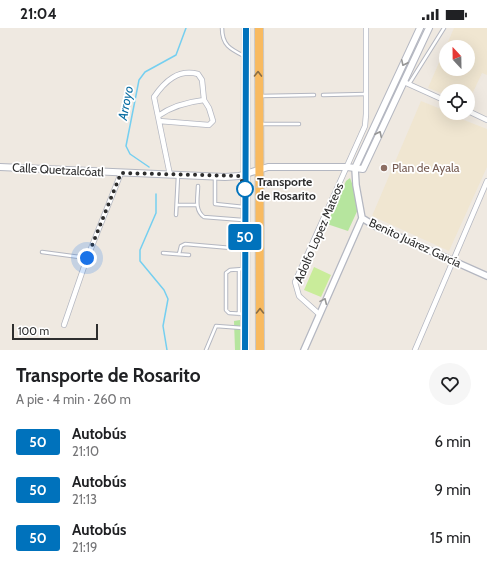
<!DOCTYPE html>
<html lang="es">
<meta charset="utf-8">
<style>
:root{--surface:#fff;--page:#f6f6f6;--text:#202124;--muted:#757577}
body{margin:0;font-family:Cabin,sans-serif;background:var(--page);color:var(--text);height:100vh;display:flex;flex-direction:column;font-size:15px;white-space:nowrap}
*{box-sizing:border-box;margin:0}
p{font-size:13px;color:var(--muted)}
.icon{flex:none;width:22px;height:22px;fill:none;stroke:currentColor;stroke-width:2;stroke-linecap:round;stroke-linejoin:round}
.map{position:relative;height:322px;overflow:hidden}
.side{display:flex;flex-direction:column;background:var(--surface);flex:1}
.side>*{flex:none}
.badge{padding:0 8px;border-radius:3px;font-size:14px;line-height:26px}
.needle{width:26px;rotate:338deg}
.buttons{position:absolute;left:439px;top:12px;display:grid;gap:8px}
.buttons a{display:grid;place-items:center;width:36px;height:36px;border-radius:50%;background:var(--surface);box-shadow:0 4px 16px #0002;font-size:20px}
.scale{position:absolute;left:12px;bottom:10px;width:86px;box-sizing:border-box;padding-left:4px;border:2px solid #2e2e2e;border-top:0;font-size:11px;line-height:14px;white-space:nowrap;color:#2e2e2e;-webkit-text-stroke:3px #fff;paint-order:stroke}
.you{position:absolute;width:20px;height:20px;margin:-10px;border:3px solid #fff;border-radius:50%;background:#1a73e8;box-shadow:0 0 0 6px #1a73e833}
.map>.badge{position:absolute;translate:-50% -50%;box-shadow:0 0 0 2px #fff}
.round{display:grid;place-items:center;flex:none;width:42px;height:42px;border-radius:21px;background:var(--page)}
.summary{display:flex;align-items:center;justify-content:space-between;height:68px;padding:0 16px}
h1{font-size:19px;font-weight:800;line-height:30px}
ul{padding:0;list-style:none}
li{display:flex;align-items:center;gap:12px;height:48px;padding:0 16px}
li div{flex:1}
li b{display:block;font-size:15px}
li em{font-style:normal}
li .badge{min-width:44px;font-weight:700;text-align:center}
.status{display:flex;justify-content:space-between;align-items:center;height:28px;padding:0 20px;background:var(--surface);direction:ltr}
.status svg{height:11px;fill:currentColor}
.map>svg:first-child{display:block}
.education{fill:#f0e6d1;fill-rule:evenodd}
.green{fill:#b6e59e}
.pitch{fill:#c9ec9a}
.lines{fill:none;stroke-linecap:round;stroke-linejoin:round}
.stream{stroke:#75cff0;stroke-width:1.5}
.service-casing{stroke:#b4b7c1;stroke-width:4.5}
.minor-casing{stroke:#b4b7c1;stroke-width:6}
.tertiary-casing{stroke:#b4b7c1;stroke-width:8}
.secondary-casing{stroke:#b4b7c1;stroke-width:8}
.trunk-casing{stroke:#c9c9c9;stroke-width:10}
.service{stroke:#fff;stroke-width:2.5}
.minor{stroke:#fff;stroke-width:4.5}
.tertiary{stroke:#fff;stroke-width:5.5}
.secondary{stroke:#fff;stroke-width:6}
.trunk{stroke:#f8ba60;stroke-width:8}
.path-bridge{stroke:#c9c9c9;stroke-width:1;stroke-dasharray:3 2;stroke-linecap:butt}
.oneway{stroke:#969696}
.oneway2{stroke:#896d44}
.line-casing{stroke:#fff;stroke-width:9}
.line{stroke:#0072bc;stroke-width:6}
.walk{stroke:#2e2e2e;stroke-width:4;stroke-dasharray:0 7.2}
.education-dot{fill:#8d6e63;stroke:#fff;stroke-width:1.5}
.stop-dot{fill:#fff;stroke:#0072bc;stroke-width:2}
.labels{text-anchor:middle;stroke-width:3.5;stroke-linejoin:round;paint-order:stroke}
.education-label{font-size:12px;fill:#785e54;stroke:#fff;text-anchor:start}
.street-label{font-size:12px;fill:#2e2e2e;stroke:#fff}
.stop-label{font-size:12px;font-weight:bold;fill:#2e2e2e;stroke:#fff;text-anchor:start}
.water-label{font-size:13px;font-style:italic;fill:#0d6fa3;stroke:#fff}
</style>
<div class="status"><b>21:04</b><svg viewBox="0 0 49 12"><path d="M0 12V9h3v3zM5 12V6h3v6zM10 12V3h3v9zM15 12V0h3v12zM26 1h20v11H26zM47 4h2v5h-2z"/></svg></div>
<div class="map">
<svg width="487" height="322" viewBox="0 0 487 322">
<rect width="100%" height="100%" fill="#efe9e1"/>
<!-- education -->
<path class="education" d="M454,0H487V47L482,45L468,75V63H446V67L428,60ZM446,19H468V41H446Z
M421,73L446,83V85L487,101V139L449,223L372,188Z"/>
<!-- green -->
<path class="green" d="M350,150L360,177L348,203L327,196L346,153Z
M240,292L241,322H235L234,293Z"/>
<!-- pitch -->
<path class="pitch" d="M314,239L331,247L321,269L304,262Z"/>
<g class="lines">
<!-- stream -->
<path class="stream" d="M149,139L130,126L126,118L139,52L145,44L176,27L186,0
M156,166V185L140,222V233L164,262L168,271L163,298L167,322"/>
<defs>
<path id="service" d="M222,0C222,17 230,21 244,28
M409,56L444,0
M323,67L366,66
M261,68L314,67
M261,96H299
M215,149V176L244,179
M198,158C198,169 194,182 204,189L243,192
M177,177H197
M176,187L178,148
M42,224L87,230
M163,225L189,227
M179,226L181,218L185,216L243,221
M243,241L230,242L226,245V282L229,285L244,286
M239,242V286
M206,322L216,298L243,300"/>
<path id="minor" d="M404,54L446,73
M468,83L487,92
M158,88C172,78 187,74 204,72L202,52L198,46C178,41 165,53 154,69L170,147
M159,93L209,97L213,93L209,80L204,72
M319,286L299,268L295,254L365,98L366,86V0
M64,297L86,233L121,145
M415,322L487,153"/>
<path id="tertiary" d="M355,140L356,157L362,190L375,198L487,248
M304,322L362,190"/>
<path id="secondary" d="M0,139L225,149L239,148L268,139H347L363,141L429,0
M355,140L420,0"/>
<path id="trunk" d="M259,0L260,322
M245,322L246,0"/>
</defs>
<!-- service casing -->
<use href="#service" class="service-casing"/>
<!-- minor casing -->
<use href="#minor" class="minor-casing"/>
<!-- tertiary casing -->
<use href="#tertiary" class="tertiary-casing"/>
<!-- secondary casing -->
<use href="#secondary" class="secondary-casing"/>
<!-- trunk casing -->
<use href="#trunk" class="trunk-casing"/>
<!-- service -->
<use href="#service" class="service"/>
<!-- minor -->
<use href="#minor" class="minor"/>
<!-- tertiary -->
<use href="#tertiary" class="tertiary"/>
<!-- secondary -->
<use href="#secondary" class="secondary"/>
<!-- trunk -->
<use href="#trunk" class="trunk"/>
<!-- path-bridge -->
<path class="path-bridge" d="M241,159H267"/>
</g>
<!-- one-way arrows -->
<defs><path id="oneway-chevron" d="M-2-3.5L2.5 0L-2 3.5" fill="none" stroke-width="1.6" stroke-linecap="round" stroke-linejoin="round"/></defs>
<g class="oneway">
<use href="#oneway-chevron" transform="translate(404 35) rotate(115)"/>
<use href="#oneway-chevron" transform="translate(379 106) rotate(-65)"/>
<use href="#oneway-chevron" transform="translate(324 273) rotate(-66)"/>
</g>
<g class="oneway2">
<use href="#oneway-chevron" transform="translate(258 46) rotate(-89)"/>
<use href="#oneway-chevron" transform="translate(260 283) rotate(-90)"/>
</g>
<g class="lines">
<defs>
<path id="line" d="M245,322L246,0"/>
</defs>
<!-- line casing -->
<use href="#line" class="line-casing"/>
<!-- line -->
<use href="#line" class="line"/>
<!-- walk -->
<path class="walk" d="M87,230L121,145L240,148L245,161"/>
</g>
<!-- markers -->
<circle class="education-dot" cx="384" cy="140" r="4"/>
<circle class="stop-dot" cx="245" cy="161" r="8"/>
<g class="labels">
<!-- education labels -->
<g class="education-label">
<text x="392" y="144">Plan de Ayala</text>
</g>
<!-- street labels -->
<g class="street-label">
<text transform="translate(58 142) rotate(3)" y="4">Calle Quetzalcóatl</text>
<text transform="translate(319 205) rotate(-67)" y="4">Adolfo Lopez Mateos</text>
<text transform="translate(415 215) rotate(25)" y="4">Benito Juárez García</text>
</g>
<!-- stop labels -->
<g class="stop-label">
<text x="257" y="158">Transporte<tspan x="257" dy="14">de Rosarito</tspan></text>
</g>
<!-- water labels -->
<g class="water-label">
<text transform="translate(125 75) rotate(-79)" y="5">Arroyo</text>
</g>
</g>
</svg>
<div class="buttons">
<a><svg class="needle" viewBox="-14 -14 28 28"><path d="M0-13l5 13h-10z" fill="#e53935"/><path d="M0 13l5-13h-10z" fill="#757577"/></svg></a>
<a><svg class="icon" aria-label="locate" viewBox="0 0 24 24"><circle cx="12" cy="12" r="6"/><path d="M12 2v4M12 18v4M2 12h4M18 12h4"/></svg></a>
</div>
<div class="scale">100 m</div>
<div class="you" style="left:87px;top:230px"></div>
<b class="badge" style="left:245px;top:209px;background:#0072bc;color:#fff">50</b>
</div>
<section class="side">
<div class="summary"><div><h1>Transporte de Rosarito</h1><p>A pie · 4 min · 260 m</p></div><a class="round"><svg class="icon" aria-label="heart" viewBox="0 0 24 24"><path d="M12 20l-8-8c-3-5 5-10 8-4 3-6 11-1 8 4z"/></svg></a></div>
<ul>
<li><span class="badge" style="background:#0072bc;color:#fff">50</span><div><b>Autobús</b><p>21:10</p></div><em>6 min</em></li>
<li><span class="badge" style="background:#0072bc;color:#fff">50</span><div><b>Autobús</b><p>21:13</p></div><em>9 min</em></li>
<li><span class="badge" style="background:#0072bc;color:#fff">50</span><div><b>Autobús</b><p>21:19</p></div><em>15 min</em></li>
</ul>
</section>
